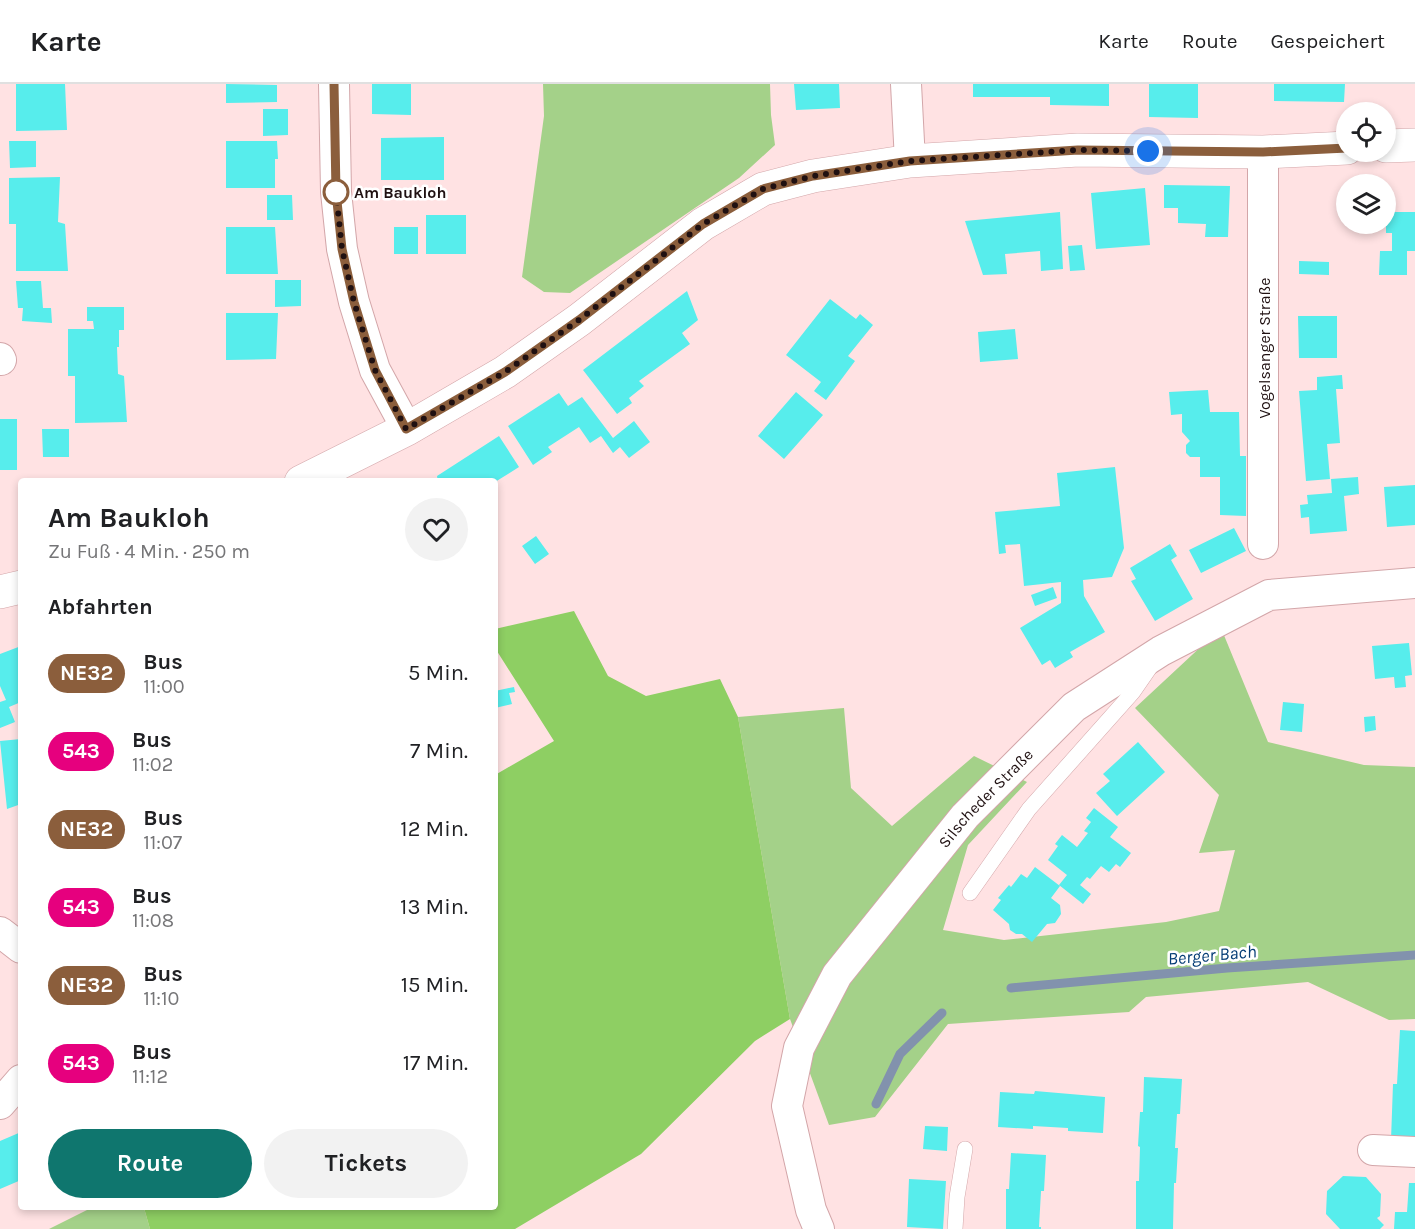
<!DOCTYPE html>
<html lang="de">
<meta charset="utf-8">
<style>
:root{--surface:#fff;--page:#f2f2f2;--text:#202124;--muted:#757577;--line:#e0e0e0;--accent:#0f766e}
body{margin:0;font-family:Karla,sans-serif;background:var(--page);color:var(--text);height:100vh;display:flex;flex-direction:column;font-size:22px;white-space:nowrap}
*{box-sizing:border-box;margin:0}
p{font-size:20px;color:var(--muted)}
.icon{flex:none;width:33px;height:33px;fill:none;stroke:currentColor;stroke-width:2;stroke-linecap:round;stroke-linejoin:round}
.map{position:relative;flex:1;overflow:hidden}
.side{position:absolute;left:18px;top:394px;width:480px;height:732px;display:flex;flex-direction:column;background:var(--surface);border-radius:6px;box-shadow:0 3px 9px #0003}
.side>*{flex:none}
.badge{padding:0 12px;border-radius:20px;font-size:21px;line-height:39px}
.buttons{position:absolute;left:1336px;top:18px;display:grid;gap:12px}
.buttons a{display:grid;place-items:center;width:60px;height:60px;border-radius:50%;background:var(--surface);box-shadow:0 3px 9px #0003;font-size:30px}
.you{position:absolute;width:30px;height:30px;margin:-15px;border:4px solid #fff;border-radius:50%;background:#1a73e8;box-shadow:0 0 0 9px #1a73e833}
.map>.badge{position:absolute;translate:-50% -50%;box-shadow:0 0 0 3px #fff}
h2{padding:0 30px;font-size:22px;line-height:54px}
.round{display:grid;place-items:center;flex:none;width:63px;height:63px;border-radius:32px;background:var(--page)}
.overview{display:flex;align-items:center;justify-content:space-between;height:102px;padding:0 30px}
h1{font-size:28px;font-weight:700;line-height:45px}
.primary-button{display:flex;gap:12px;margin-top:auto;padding:12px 30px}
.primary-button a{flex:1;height:69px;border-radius:36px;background:var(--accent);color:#fff;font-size:24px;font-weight:700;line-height:69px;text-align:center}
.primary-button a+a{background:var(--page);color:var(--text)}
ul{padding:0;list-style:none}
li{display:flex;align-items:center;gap:18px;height:78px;padding:0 30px}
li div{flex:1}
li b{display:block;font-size:22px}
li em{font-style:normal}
li .badge{min-width:66px;font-weight:700;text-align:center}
header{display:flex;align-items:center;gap:36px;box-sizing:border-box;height:84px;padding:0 30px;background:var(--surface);border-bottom:2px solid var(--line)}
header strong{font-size:28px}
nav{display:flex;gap:33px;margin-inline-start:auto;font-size:21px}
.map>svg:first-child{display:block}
.green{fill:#a4d189}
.forest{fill:#8ecf63}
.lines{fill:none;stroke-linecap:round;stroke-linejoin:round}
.stream{stroke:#8292ad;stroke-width:9}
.building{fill:#57edec}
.service-casing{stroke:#d3a6a9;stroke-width:16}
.minor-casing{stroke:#d3a6a9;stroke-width:32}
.tertiary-casing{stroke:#d3a6a9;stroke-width:34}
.service{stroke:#fff;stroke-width:15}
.minor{stroke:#fff;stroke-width:30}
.tertiary{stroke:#fff;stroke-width:33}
.line-casing{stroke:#fff;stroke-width:14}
.line{stroke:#8b5e3c;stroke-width:9}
.walk{stroke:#1f1011;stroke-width:6;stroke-dasharray:0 10.8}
.stop-dot{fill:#fff;stroke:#8b5e3c;stroke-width:3}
.labels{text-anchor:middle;stroke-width:5;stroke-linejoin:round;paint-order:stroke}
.stop-label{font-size:16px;font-weight:bold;fill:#1f1011;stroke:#fff;text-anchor:start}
.street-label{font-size:16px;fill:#1f1011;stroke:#fff}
.water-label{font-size:18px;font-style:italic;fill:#043c75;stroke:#fff}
</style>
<header>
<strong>Karte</strong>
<nav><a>Karte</a><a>Route</a><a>Gespeichert</a></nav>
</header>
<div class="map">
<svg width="1415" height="1145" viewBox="0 0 1415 1145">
<rect width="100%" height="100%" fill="#ffe2e3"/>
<!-- green -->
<path class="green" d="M543,0H770L771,31L775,61L739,94L570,209L544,208L522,193L544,32Z
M1221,544L1268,658L1364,681L1415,683V935L1389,936L1308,898L1146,913L1129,928L948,940L875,1033L829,1041L790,935L738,633L844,624L851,704L892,742L974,672L1027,698L968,761L943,846L1004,856L1166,838L1219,827L1235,766L1199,769L1219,711L1135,624Z
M91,1124H144L150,1145H49Z"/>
<!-- forest -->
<path class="forest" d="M574,527L608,592L646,612L720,595L738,633L790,935L755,957L641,1070L515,1145H150L144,1124H495V691L554,657L495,564V545Z"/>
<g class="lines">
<!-- stream -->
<path class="stream" d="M1011,904L1227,884L1415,871
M876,1020L900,970L942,929"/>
</g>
<!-- building -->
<path class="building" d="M16,0H65L67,46L16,47Z
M226,0L277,1V18L226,19Z
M372,0H411V31L372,30Z
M794,0H839L840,24L796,26Z
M973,0H1109V22L1050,21V13H973Z
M1149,0H1198V34L1149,33Z
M1274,0H1345L1344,18L1274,17Z
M263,25H288V51L263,52Z
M444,53V96H381V54Z
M9,57H36V83L10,84Z
M226,57H277L278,75H275V104H226Z
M60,93L58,138L65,140L68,187H16V140H9V94Z
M1164,101L1230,102L1228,153H1205L1206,140L1178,139V124H1164Z
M1145,104L1150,161L1096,165L1091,109Z
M267,111H292L293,136H267Z
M1060,128L1063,185L1041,187L1040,167L1005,170L1007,190L983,191L965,137Z
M1392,128H1415V167H1407V191H1379L1380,167H1392V149H1386V135H1392Z
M426,131H466V170H426Z
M226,143H275L278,190H226Z
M394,143H418V170H394Z
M1082,161L1085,186L1070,187L1068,162Z
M1299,177L1329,178V191L1299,190Z
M275,196H301V222L275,223Z
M16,197H41L43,224H51L52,239L22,237L23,224H18Z
M687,207L698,236L682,249L690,260L639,297L644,302L629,314L632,319L617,330L583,286Z
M830,215L856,235L860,230L873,241L848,272L855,277L826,316L814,307L821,298L786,271Z
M87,223H124V246H119V263H117L118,290L124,292L127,338L75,339V292H68V245H94L93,237H87Z
M226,229H278L276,275L226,276Z
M1298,232H1337V274H1299Z
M1015,245L1018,275L980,278L978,248Z
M1342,291L1343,305H1336L1340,359L1327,360L1330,395L1306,397L1299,307L1317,306V293Z
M1208,306L1210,328H1239L1240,372H1246V432L1220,431V393H1200V373H1190L1186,369V361L1190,357L1182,348V330L1171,331L1169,308Z
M796,308L823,331L784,375L758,352Z
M559,309L568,322L582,313L613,354L634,337L650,358L629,374L620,363L613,369L601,352L590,359L579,343L548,363L552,368L533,381L508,342Z
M0,335H17V386H0Z
M42,345H69V373H43Z
M499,352L519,383L495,398H438L437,392Z
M1115,383L1124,464L1112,493L1083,496L1084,512L1105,548L1070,568L1073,573L1055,584L1050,576L1042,581L1020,544L1061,519V498L1024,502L1020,460L1005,461L1006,469L999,470L995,428L1060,422L1057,389Z
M1358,393L1359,410L1344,412L1347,447L1310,450L1309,433L1301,434L1300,421L1308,420L1307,411L1332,409L1331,395Z
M1415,401V441L1387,443L1384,403Z
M1234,444L1246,467L1201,489L1189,466Z
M536,452L549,470L535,480L522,462Z
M1170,460L1177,472L1171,476L1193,515L1155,537L1131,497L1136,495L1130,484Z
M1053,503L1057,514L1035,522L1031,511Z
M1409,559L1412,591L1405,592L1406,603L1395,604L1394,593L1375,595L1372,562Z
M21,562V618L9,623L15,638L0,644V618L6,616L0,602V570Z
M514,603L515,608L509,609L512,620L495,624V607Z
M1283,618L1304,620L1302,648L1280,646Z
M1375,632L1376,646L1365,648L1364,633Z
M21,655V720L7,725L0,657Z
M1138,658L1165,688L1117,732L1096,709L1110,697L1103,690Z
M1094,724L1118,743L1110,753L1131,769L1120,783L1116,780L1109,788L1101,782L1090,795L1087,793L1080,801L1091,810L1083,820L1059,801L1067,791L1048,776L1058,762L1055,760L1062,751L1077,763L1088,749L1084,747L1091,738L1086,734Z
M1035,783L1060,802L1051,814L1060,821L1061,830L1055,839L1047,840L1032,858L1022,850H1016L1010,846L1009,840L993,826L1001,816L998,814L1009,801L1011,803L1021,790L1027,794Z
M1400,946L1415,947V1057L1391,1056L1393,1000H1397Z
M1144,993L1182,995L1180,1030H1177L1175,1064H1178L1176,1099H1174L1173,1145H1136V1097H1139L1140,1063L1138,1062L1140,1028H1143Z
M1035,1007L1105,1013L1103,1049L1068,1047V1044L1033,1042V1045L998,1043L1000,1008L1034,1010Z
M925,1042L948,1043L947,1067L923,1065Z
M21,1048V1096L0,1105V1057Z
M1011,1069L1046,1071L1044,1107H1041L1039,1143H1041V1145H1006V1105H1009Z
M1343,1092L1366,1093L1381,1110L1380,1132L1377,1134L1384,1141L1380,1145H1340L1326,1130L1327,1107Z
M909,1095L946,1097L943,1145L907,1143Z
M1409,1099H1415V1145H1394L1395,1128H1407Z"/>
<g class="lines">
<defs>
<path id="service" d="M970,809L1029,725L1133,608L1151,582
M955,1145L957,1113L965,1065"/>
<g id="minor">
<path d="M334,0L336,108L342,165L354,218L375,286L407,345"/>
<path d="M906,0L910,77"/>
<path d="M1263,68V460"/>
<path d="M0,274L1,276"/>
<path d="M0,848L21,864"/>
<path d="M0,1020L21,996"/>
<path d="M1373,1066L1415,1068"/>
<path id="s1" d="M819,1145L811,1126L787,1022L799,964L837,891L965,732L1074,623L1161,567L1269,511L1415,499"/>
</g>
<path id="tertiary" d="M1386,62L1415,61
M301,398L407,345L505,288L579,236L703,140L763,105L813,92L910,77L1078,66L1263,68L1347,64
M0,508L21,503"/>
</defs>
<!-- service casing -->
<use href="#service" class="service-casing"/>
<!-- minor casing -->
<use href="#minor" class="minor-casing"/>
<!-- tertiary casing -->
<use href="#tertiary" class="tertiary-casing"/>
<!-- service -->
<use href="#service" class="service"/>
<!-- minor -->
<use href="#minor" class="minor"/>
<!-- tertiary -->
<use href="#tertiary" class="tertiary"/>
</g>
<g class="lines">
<defs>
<path id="line" d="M334,0L336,108L342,165L354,218L375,286L406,345L505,288L579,236L703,140L763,105L813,92L910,77L1078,66L1263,68L1347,64"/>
</defs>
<!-- line casing -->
<use href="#line" class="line-casing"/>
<!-- line -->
<use href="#line" class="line"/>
<!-- walk -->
<path class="walk" d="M336,108L342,165L354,218L375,286L406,345L505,288L579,236L703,140L763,105L813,92L910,77L1078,66L1148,67"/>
</g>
<!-- markers -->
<circle class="stop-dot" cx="336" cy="108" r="12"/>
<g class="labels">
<!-- stop labels -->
<g class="stop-label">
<text x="354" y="114">Am Baukloh</text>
</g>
<!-- street labels -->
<g class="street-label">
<text transform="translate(1264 264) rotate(-90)" y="6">Vogelsanger Straße</text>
<text dy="6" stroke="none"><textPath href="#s1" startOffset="500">Silscheder Straße</textPath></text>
</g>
<!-- water labels -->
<g class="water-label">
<text transform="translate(1212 871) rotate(-5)" y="6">Berger Bach</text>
</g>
</g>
</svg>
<div class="buttons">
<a><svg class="icon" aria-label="locate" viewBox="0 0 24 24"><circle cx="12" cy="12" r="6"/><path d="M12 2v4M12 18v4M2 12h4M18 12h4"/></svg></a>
<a><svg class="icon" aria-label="layers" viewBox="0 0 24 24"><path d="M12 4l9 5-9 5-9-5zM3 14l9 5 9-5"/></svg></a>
</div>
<div class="you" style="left:1148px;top:67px"></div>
<section class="side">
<div class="overview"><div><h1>Am Baukloh</h1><p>Zu Fuß · 4 Min. · 250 m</p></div><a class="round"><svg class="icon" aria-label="heart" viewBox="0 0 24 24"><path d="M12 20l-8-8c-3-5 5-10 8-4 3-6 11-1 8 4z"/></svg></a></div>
<h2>Abfahrten</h2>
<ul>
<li><span class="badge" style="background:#8b5e3c;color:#fff">NE32</span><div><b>Bus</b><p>11:00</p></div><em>5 Min.</em></li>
<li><span class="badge" style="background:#e6007e;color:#fff">543</span><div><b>Bus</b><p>11:02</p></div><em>7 Min.</em></li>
<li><span class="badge" style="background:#8b5e3c;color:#fff">NE32</span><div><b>Bus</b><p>11:07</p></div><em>12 Min.</em></li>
<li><span class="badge" style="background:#e6007e;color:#fff">543</span><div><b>Bus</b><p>11:08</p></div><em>13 Min.</em></li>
<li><span class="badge" style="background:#8b5e3c;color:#fff">NE32</span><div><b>Bus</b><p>11:10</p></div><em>15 Min.</em></li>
<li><span class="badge" style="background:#e6007e;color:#fff">543</span><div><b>Bus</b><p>11:12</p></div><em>17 Min.</em></li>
</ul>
<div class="primary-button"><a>Route</a><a>Tickets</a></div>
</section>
</div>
